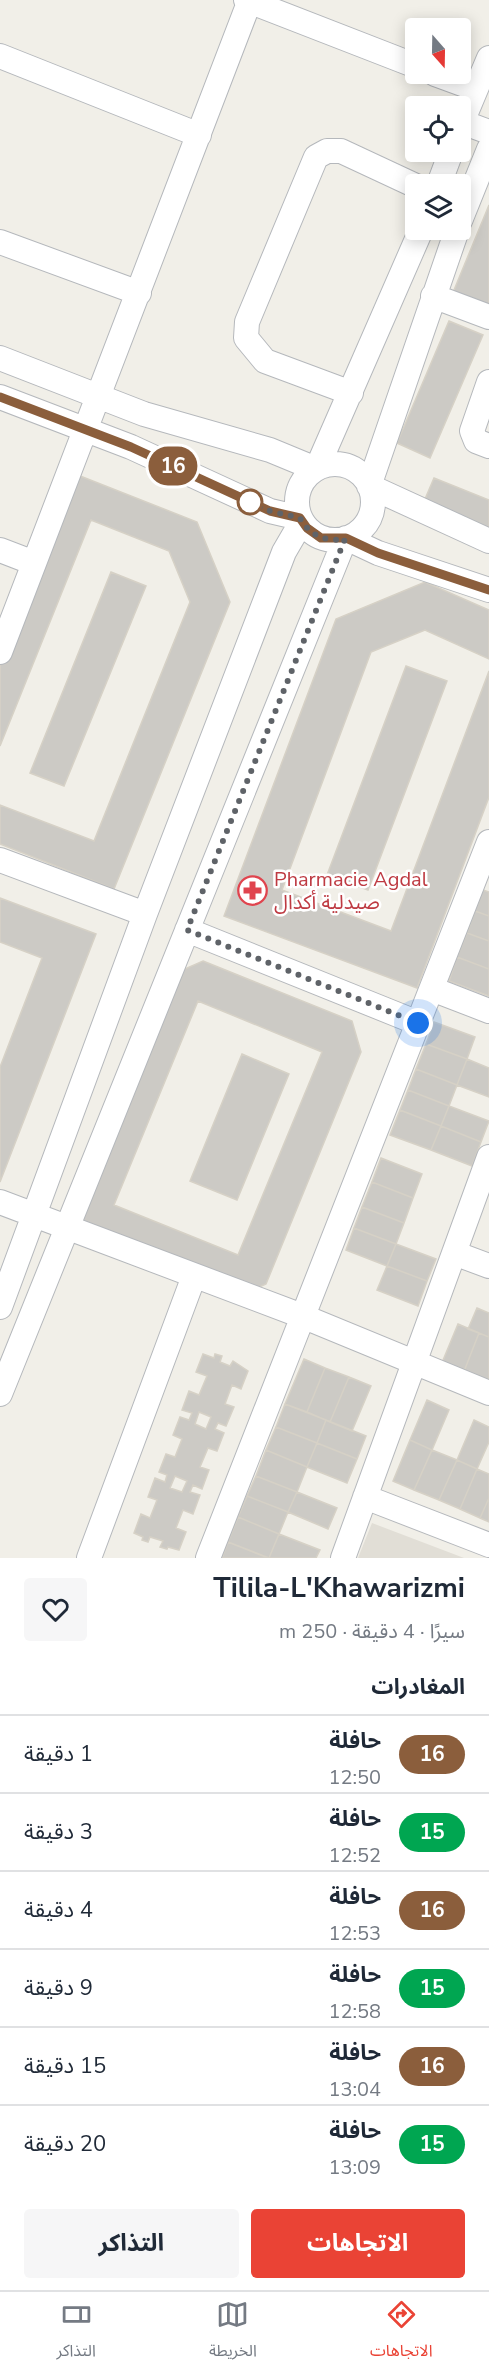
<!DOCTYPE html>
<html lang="ar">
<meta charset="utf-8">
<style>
:root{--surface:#fff;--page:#f6f6f7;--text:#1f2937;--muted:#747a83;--line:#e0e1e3;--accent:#ea4335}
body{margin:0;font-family:"Nunito Sans","Noto Sans Arabic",sans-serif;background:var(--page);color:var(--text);direction:rtl;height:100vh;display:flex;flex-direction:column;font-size:22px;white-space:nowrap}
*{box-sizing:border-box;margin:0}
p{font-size:20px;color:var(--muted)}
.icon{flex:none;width:33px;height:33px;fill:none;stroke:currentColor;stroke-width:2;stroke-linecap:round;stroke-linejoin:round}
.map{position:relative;height:1558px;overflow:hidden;direction:ltr}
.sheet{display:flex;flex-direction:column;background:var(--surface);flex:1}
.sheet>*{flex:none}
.badge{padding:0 12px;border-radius:20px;font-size:21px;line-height:39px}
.needle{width:39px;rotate:160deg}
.fabs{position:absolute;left:405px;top:18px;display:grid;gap:12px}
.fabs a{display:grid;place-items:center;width:66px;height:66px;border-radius:6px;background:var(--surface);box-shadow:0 3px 15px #0003;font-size:30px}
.you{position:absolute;width:30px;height:30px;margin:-15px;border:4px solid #fff;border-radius:50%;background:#1a73e8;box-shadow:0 0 0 9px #1a73e833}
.map>.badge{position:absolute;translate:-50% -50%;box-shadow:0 0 0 3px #fff}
h2{padding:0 24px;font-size:22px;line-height:54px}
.round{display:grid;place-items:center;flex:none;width:63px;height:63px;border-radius:6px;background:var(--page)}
.headline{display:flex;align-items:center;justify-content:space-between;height:102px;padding:0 24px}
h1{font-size:28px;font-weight:700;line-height:45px}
.primary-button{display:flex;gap:12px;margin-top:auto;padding:12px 24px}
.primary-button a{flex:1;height:69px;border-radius:6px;background:var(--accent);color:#fff;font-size:24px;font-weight:700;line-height:69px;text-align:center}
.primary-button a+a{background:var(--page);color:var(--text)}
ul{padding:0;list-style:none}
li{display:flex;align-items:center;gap:18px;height:78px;padding:0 24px;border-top:2px solid var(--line)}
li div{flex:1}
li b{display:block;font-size:22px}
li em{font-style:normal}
li .badge{min-width:66px;font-weight:700;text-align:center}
.tab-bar{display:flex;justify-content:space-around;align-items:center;height:84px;border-top:2px solid var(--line);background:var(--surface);font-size:16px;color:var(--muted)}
.tab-bar a{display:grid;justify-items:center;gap:3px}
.tab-bar .current{color:var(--accent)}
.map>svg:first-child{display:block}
.education{fill:#e1ded6}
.building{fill:#cccac5;stroke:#d6d1c6;stroke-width:1.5;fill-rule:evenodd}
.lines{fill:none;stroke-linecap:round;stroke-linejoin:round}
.minor-casing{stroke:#b5b8bc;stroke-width:26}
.minor{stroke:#fff;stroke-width:24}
.line-casing{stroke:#fff;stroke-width:14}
.line{stroke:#8b5e3c;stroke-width:9}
.walk{stroke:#5f6368;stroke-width:6;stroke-dasharray:0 10.8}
.stop-dot{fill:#fff;stroke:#8b5e3c;stroke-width:3}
.labels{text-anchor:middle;stroke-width:5;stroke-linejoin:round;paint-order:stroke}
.health-label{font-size:20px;fill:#be3a42;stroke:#fff;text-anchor:start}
</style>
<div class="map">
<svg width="489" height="1558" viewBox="0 0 489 1558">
<rect width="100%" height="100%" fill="#f1efe8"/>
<!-- education -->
<path class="education" d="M372,1523L464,1558H358Z"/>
<!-- building -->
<path class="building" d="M489,205V304L452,295Z
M449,321L483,335L430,458L397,443Z
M70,472L197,522L230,602L114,889L0,844V805L94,841L190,602L169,551L91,520L0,746V647Z
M434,478L489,500V534L422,506Z
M111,572L146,586L64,786L30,773Z
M425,582L489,610V659L425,630L371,652L282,890L391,931L489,671V797L417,988L224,916L336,619Z
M406,666L447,681L368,890L327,875Z
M483,890L489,892V916L475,911Z
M0,898L96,934L0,1182V1067L42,958L0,942Z
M475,911L489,916V941L467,933Z
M467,933L489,941V969L457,957Z
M457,957L489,969V996L449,981Z
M203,961L352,1021L361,1052L266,1284L244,1294L90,1234L76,1213L171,975ZM198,1001L322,1052L238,1255L114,1205Z
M434,1022L475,1037L467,1059L426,1044Z
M426,1044L467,1059L457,1085L416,1069Z
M242,1054L289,1074L237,1200L190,1181Z
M467,1059L489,1068V1097L457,1085Z
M416,1069L457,1085L449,1106L408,1090Z
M408,1090L449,1106L441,1126L400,1110Z
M449,1106L489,1121L481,1142L441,1126Z
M400,1110L441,1126L431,1150L390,1135Z
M441,1126L481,1142L472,1166L431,1150Z
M381,1158L422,1174L413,1198L372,1182Z
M372,1182L413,1198L404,1223L362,1207Z
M362,1207L404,1223L396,1244L354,1228Z
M354,1228L396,1244L387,1266L346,1250Z
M396,1244L436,1259L427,1281L387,1266Z
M387,1266L427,1281L418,1306L377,1290Z
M477,1308L489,1313V1337L468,1329Z
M458,1324L479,1333L463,1374L441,1365Z
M479,1333L489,1337V1382L463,1374Z
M203,1354L214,1358L215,1354L222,1356L220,1362L230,1366L233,1361L248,1371L241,1389L232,1385L225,1404L234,1407L226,1426L218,1423L215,1429L224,1433L217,1451L208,1448L200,1467L209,1470L202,1489L193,1485L190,1492L200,1495L193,1514L183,1510L176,1528L186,1532L179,1550L168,1547L167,1549L160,1547L163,1541L150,1537L148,1542L142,1540L143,1537L134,1533L141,1514L150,1518L157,1500L148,1497L155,1478L165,1482L167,1475L159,1472L166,1454L175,1457L182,1439L173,1435L180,1417L189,1420L192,1413L182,1410L189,1391L199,1395L207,1376L196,1372ZM199,1412L211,1417L206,1429L195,1424ZM175,1476L187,1481L182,1492L170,1488Z
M304,1359L325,1368L307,1412L285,1404Z
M325,1368L349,1377L330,1422L307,1412Z
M349,1377L371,1386L352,1431L330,1422Z
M427,1400L449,1410L432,1450L410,1440Z
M285,1404L326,1420L317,1443L276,1427Z
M326,1420L366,1436L357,1459L317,1443Z
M474,1420L489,1427V1442L477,1469L457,1460Z
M276,1427L317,1443L307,1467L266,1450Z
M410,1440L432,1450L414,1490L393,1481Z
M317,1443L357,1459L347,1483L307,1467Z
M266,1450L307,1467L297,1492L256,1476Z
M432,1450L457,1460L439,1500L414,1490Z
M457,1460L477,1469L460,1509L439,1500Z
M477,1469L489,1474V1498L480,1518L460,1509Z
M256,1476L297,1492L288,1512L247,1496Z
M297,1492L337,1508L328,1529L288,1512Z
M247,1496L288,1512L279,1534L238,1517Z
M489,1498V1522L480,1518Z
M238,1517L279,1534L269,1558L228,1542Z
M279,1534L320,1550L316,1558H269Z
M228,1542L268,1558H222Z"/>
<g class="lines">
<defs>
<path id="minor" d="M246,0L416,66
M0,56L199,135
M435,74L476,89
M462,122L489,132
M460,127L489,58
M439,184L451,152
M460,221L489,149
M0,242L139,293
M433,296L489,317
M0,358L144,414L270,450L316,469
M489,382L472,431L476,441L489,446
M351,393L265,361L246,338L247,322L316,157L327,151H341L416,186
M0,397L131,447L270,511L300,518
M297 502a38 38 0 1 1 76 0a38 38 0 1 1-76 0Z
M317,468L421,230
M369,486L457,230
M369,486L489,541
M346,538L378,553L489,590
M0,550L34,563
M0,652L250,0
M0,860L145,914
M187,930L418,1023
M432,989L489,1011
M0,1202L302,1316L489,1393
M454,1253L489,1266
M0,1307L145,914L284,552L302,521
M0,1394L345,539
M365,1497L489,1545
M89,1558L194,1276
M208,1558L489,842
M343,1558L489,1157"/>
</defs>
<!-- minor casing -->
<use href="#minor" class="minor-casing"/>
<!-- minor -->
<use href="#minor" class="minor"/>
</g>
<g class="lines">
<defs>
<path id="line" d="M0,397L131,447L270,511L300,518L307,528L321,538H346L378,553L489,590"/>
</defs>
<!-- line casing -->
<use href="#line" class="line-casing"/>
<!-- line -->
<use href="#line" class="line"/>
<!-- walk -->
<path class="walk" d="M250,502L270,511L300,518C310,536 325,542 345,539L187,930L418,1023"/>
</g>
<!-- icons -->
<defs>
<symbol id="pharmacy-ring" viewBox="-11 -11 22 22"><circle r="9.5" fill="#fff" stroke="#e0444e" stroke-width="1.5"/><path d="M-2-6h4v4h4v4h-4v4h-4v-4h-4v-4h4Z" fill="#e0444e"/></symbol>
</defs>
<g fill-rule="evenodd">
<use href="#pharmacy-ring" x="236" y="874" width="33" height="33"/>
</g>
<!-- markers -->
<circle class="stop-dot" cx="250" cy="502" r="12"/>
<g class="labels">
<!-- health labels -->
<g class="health-label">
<text x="274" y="886">Pharmacie Agdal<tspan x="274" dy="23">صيدلية أكدال</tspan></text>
</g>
</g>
</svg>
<div class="fabs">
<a><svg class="needle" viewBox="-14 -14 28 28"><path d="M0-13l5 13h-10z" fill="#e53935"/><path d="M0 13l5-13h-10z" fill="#747a83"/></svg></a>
<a><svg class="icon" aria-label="locate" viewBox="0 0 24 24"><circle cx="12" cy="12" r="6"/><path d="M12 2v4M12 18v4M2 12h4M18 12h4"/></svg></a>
<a><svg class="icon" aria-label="layers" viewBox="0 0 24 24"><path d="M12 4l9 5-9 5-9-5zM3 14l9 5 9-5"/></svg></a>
</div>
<div class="you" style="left:418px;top:1023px"></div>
<b class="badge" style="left:173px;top:466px;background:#8b5e3c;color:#fff">16</b>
</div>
<section class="sheet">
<div class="headline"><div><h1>Tilila-L'Khawarizmi</h1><p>سيرًا · 4 دقيقة · 250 m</p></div><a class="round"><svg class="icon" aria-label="heart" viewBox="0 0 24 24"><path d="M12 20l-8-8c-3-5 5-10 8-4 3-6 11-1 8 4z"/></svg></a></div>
<h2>المغادرات</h2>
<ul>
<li><span class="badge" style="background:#8b5e3c;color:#fff">16</span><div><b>حافلة</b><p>12:50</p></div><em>1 دقيقة</em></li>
<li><span class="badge" style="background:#00a651;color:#fff">15</span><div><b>حافلة</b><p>12:52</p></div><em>3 دقيقة</em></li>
<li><span class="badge" style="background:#8b5e3c;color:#fff">16</span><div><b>حافلة</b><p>12:53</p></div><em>4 دقيقة</em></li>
<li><span class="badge" style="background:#00a651;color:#fff">15</span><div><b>حافلة</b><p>12:58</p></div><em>9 دقيقة</em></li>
<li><span class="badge" style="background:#8b5e3c;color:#fff">16</span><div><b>حافلة</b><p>13:04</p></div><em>15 دقيقة</em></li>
<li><span class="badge" style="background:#00a651;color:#fff">15</span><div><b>حافلة</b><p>13:09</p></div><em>20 دقيقة</em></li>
</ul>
<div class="primary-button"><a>الاتجاهات</a><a>التذاكر</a></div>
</section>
<nav class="tab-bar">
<a class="current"><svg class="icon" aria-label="directions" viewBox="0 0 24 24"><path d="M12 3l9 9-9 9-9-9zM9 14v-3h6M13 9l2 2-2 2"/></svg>الاتجاهات</a>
<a><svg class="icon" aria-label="map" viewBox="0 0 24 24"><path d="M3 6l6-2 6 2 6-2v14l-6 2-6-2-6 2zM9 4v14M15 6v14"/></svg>الخريطة</a>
<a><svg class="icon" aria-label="tickets" viewBox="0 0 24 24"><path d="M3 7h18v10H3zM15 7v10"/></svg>التذاكر</a>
</nav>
